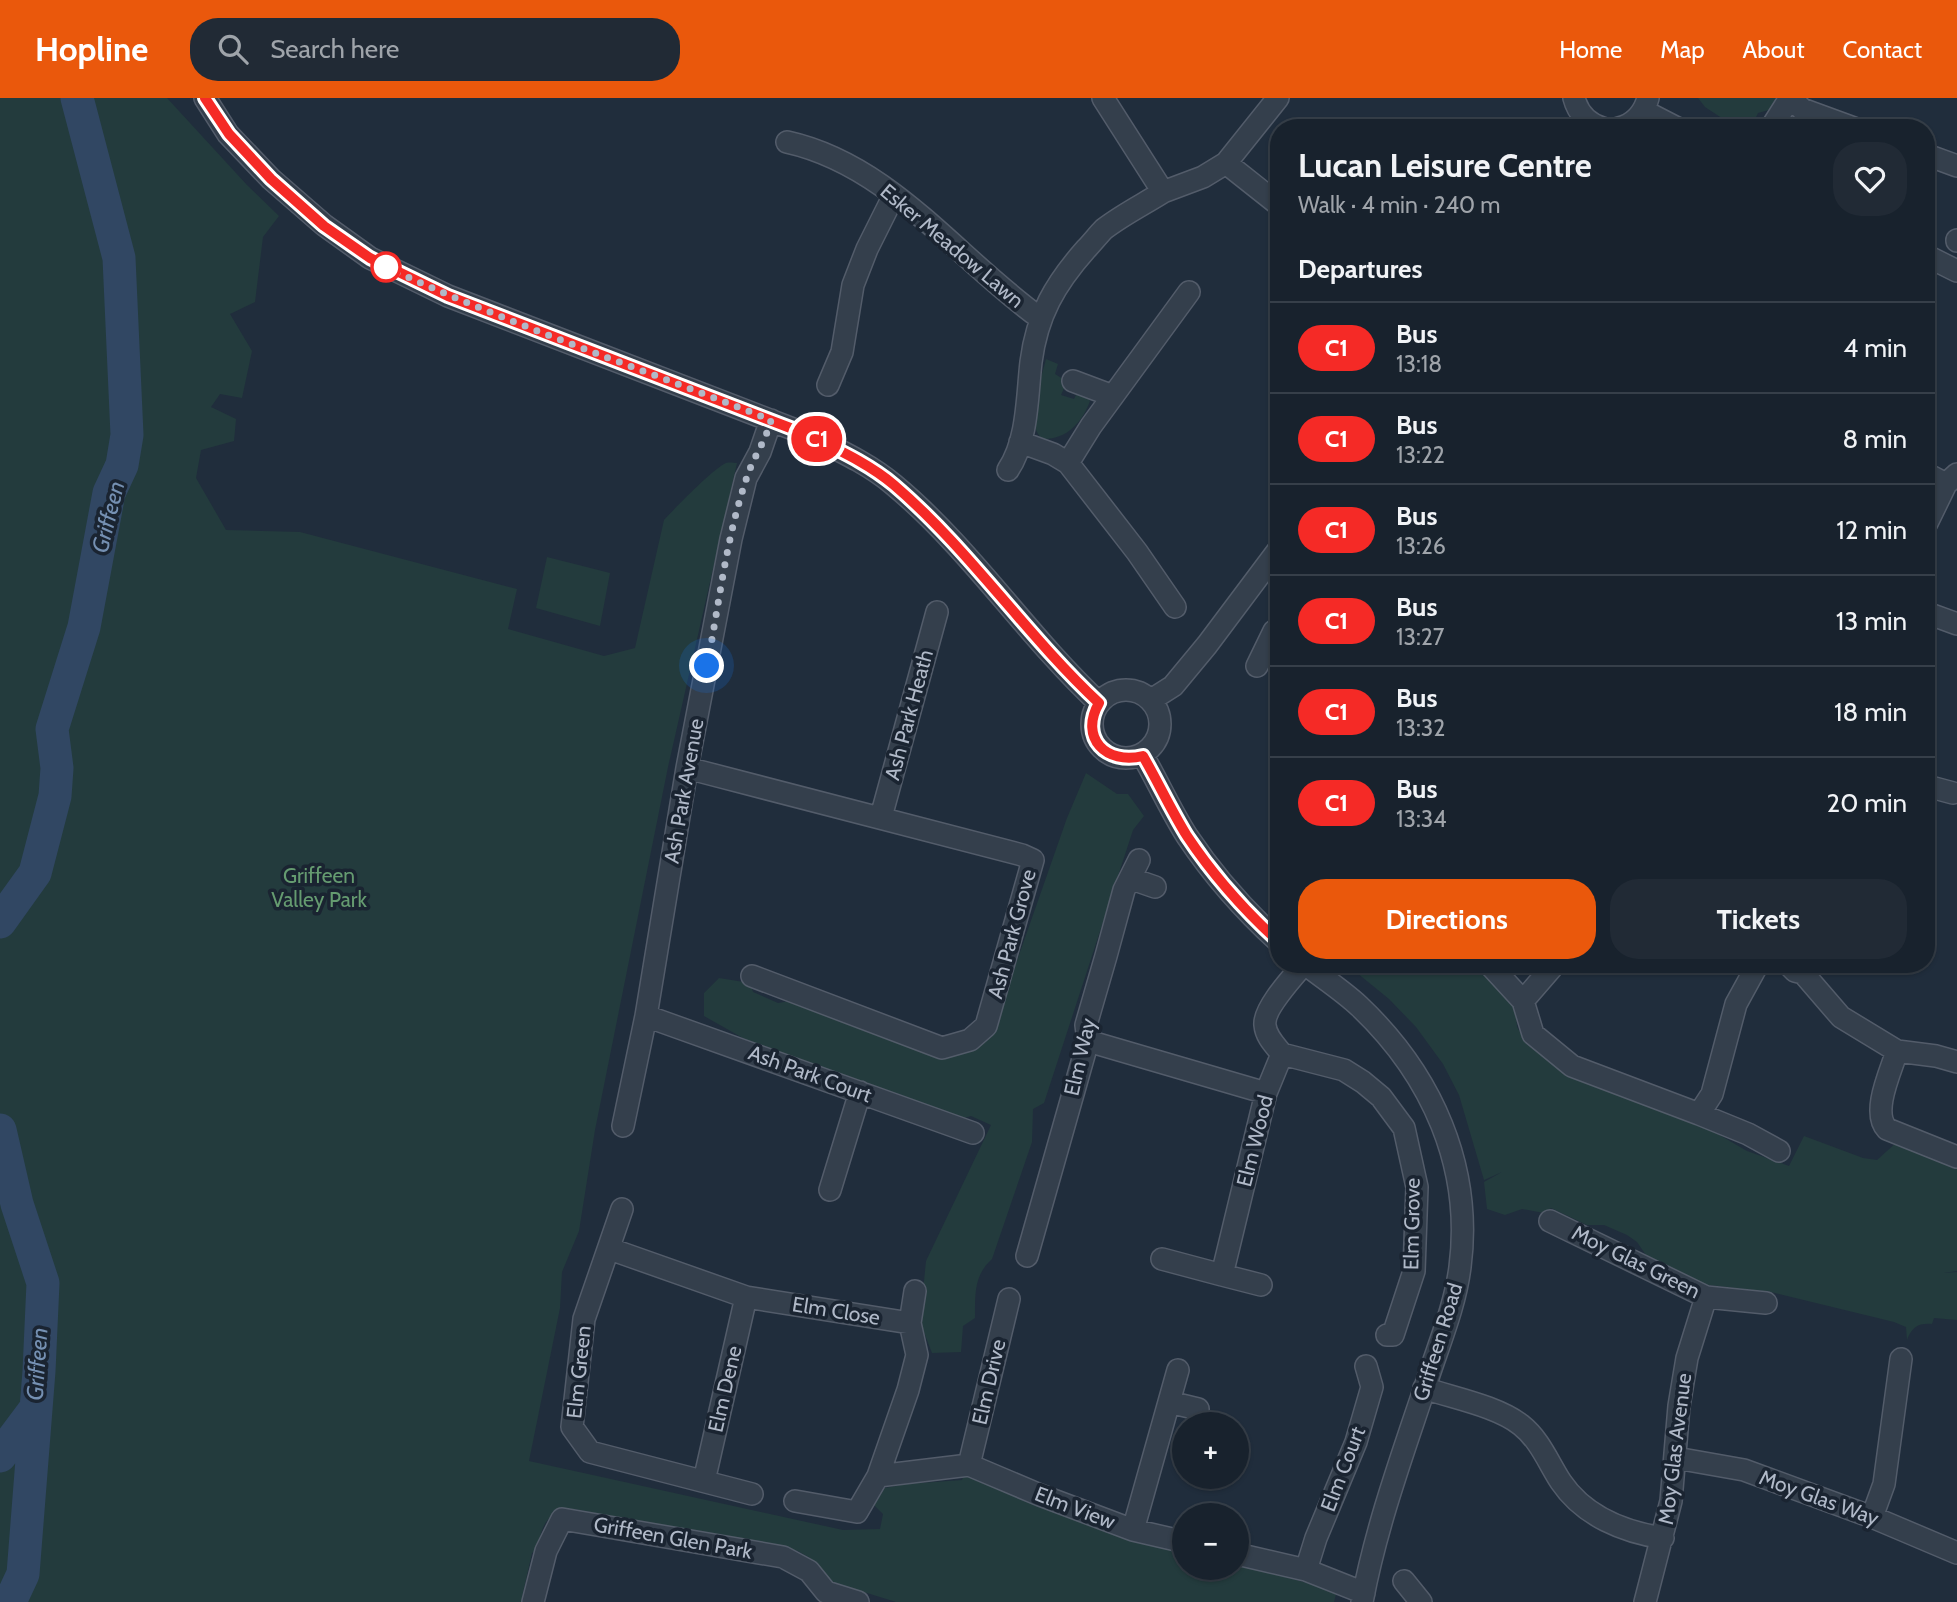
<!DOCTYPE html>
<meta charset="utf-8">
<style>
:root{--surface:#18222d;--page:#212a35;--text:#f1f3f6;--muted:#9fa4aa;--line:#363f49;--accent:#ea580c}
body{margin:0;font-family:Cabin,sans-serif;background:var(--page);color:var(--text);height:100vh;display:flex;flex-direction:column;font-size:26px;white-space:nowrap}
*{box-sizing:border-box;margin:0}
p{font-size:23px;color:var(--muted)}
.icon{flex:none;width:38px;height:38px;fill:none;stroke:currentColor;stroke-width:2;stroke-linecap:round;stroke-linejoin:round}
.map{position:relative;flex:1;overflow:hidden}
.side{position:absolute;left:1270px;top:21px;width:665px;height:854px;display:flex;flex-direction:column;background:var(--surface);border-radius:28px;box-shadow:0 2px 5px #0004,0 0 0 2px var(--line)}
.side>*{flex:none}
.badge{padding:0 14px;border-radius:23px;font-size:24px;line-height:46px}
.controls{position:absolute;left:1172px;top:1314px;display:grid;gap:14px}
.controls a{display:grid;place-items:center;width:77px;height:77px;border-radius:50%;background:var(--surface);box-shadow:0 2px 5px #0004,0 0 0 2px var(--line);font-size:35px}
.you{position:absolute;width:35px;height:35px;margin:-18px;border:5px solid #fff;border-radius:50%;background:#1a73e8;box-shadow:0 0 0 10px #1a73e833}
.map>.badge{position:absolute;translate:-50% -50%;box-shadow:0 0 0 4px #fff}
h2{padding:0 28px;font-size:26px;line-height:63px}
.round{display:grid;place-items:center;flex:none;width:74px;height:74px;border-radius:28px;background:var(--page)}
.summary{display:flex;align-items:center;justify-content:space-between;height:119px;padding:0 28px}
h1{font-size:33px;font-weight:700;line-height:52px}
.action{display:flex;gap:14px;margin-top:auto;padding:14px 28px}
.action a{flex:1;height:80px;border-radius:28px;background:var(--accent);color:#fff;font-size:28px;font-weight:700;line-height:80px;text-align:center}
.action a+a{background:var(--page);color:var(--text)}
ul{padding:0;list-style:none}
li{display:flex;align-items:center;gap:21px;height:91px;padding:0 28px;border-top:2px solid var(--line)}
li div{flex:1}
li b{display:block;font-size:26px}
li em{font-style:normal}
li .badge{min-width:77px;font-weight:700;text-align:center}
header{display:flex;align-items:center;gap:42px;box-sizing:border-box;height:98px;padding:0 35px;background:var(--accent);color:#fff}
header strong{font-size:33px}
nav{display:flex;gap:38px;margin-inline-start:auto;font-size:24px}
.search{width:490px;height:63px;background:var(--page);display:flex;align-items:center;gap:18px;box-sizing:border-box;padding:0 24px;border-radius:28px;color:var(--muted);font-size:26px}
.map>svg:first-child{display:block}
.green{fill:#233b3d}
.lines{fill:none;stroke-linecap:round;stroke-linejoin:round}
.river{stroke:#314763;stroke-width:33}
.minor-casing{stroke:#535c6a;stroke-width:24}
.minor{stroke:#343f4c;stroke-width:21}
.line-casing{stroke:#fff;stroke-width:16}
.line{stroke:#f52a26;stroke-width:10}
.walk{stroke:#b0b9c8;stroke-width:7;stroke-dasharray:0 12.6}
.stop-dot{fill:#fff;stroke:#f52a26;stroke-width:3.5}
.labels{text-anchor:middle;stroke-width:7;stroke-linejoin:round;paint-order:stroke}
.street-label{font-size:21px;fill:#b0b9c8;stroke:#1a2431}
.park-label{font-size:21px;fill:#659b70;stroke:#1a2431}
.water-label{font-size:23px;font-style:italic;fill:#7590b2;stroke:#1a2431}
</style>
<header>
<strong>Hopline</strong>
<div class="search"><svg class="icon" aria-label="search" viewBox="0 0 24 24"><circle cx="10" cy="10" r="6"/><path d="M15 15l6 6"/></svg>Search here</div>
<nav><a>Home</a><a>Map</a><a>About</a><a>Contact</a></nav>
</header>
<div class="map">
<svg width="1957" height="1504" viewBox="0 0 1957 1504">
<rect width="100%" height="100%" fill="#202d3c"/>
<!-- green -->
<path class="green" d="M0,0H167L247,87L279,118L263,139L255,204L230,216L252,253L242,300L220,296L211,309L236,321L234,343L201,352L196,380L226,432L300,434L517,491L508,531L604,558L635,550L664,422C674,411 714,370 726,365C730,364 734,365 737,365L668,669L595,1032L579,1133L562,1174L560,1210L529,1363L843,1432L880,1431L883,1416L874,1407L885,1390L907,1386L962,1382L964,1376L997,1384L1041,1409L1072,1421L1185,1452V1470H1237V1466L1326,1490L1336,1496L1334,1504H896L867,1495L836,1488L810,1460L798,1453L574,1411C546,1413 542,1427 537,1452L532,1455L522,1499L524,1504H0Z
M1698,0H1775L1776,10L1758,15L1752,28L1754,30H1737L1705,9Z
M1046,261L1058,266L1055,276L1063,281L1065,288L1061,297L1074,301L1077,295L1085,296L1090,303C1082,325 1066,342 1042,341C1023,321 1041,284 1046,261Z
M547,459L610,475L600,528L536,510Z
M1086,675L1117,696H1128L1144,718L1133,732L1044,1005L1033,1011L1032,1044L992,1161C974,1177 975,1196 975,1220L963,1228L961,1254L932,1255L920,1224L926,1163L991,1027L971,1018L961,1021L757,948L704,918V895L719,880L750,885L753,894L778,905L790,903L944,959L992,934L1067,720Z
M1346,866H1473L1511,905L1516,914L1517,929L1525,942L1697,1024L1747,1053L1789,1068L1804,1038L1863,1060L1877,1062L1897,1044L1957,1066V1173L1944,1175L1957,1174V1222L1934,1220L1932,1226C1918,1225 1912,1229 1907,1242L1906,1229L1894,1224L1771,1194L1700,1186L1687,1182L1684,1177L1652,1166L1637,1144L1627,1137L1604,1127H1587L1551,1110L1544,1115L1522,1111L1505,1117L1487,1111L1484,1084L1502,1074L1484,1082L1459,997L1443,966L1416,929L1389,901Z"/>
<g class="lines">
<!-- river -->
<path class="river" d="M0,824L35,775L55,698L57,670L52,631L84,529L109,395L122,367L127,337L119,160L77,0
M0,1032L17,1106L43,1185L39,1273L23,1476L10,1504
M0,1358L36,1310"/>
<defs>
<path id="minor" d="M205,0L228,36L271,81L324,127L370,160L448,198L806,336C836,351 868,365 894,387C971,451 1026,537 1099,605
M1574,0C1578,15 1588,26 1603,30
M1791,0L1802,11L1854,30
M1644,13L1677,30
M1619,30C1635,26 1644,15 1648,0
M1771,30L1790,0
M787,44C891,67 957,161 1040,220
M1927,57L1957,68
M1226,65L1279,107
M1163,94L1203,79L1226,65L1278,0
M1957,143V142
M1927,158L1957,173
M1073,283L1113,298
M828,287L842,254L853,187L867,151L894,97
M1020,344L1053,356L1068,365L1137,454L1175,509
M1068,365L1091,328L1189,194
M1008,372C1028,342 1027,299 1031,264C1037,217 1055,186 1086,151C1092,145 1098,137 1104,131C1122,117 1144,106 1163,94L1103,0
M1927,376L1946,386
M1927,425L1946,386L1957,376
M1927,515L1957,526
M1257,568L1274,533L1279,530
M1092 626a34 34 0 1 1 68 0a34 34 0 1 1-68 0Z
M1151,602L1173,588L1207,547L1279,451
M1143,658C1158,684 1171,713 1187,738C1213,777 1245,813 1279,844
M687,670L1022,757L1033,762L986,928L970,942L942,950L752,878
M1927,688L1953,695
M881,719L937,514
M1132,781L1155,789
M1305,866C1323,880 1343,893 1359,908C1432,977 1473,1069 1460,1169C1455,1209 1438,1248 1426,1286C1402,1358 1376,1429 1362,1504
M1489,866L1523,903L1533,936L1572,968L1699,1016L1712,996L1736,906L1758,866
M1788,866L1795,873L1803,875L1841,919L1897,953L1936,958L1957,964
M1523,903L1555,866
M646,918L973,1035
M1088,943L1266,995
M1897,953C1891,973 1871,1014 1887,1031L1957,1059
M1282,956L1344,972L1363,984L1381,999L1404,1030L1417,1089L1414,1173L1393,1237H1387
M1282,956C1275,947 1266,939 1265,927C1263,911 1293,879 1304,866
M1699,1016L1748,1036L1779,1053
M623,1028L646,918L687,670L731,441L746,380L760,354L771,322
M830,1092L860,994
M622,1111L584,1221L572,1329L590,1354L752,1396
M1550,1123L1706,1199L1766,1205
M610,1151L746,1199L910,1225L917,1257L908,1292L878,1378
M1027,1158L1088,943L1086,927L1106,858L1124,792L1139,762
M1162,1161L1222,1177L1266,995L1282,956
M1222,1177L1261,1187
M910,1225L915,1193
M1424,1290C1453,1300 1497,1308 1521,1327C1540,1342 1548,1364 1561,1384C1584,1418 1624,1434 1663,1440
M1169,1304L1198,1311
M1676,1360L1744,1372L1872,1419L1957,1455
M969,1367L1040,1397L1133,1432L1185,1444
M969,1367L1009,1201
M704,1383L746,1199
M795,1403L857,1414L878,1378L969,1367
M1872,1419L1884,1386L1901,1261
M1133,1432L1178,1272
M1237,1456L1306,1472L1364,1495
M1306,1472L1316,1440L1356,1344L1372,1289L1366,1268
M1404,1483L1421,1504
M533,1504L546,1453L562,1421L783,1459L809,1473L826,1494L858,1504
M1645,1504L1671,1403L1679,1308L1687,1260L1706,1199"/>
</defs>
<!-- minor casing -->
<use href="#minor" class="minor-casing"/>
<!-- minor -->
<use href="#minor" class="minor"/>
</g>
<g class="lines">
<defs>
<path id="line" d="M205,0L229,36L271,81L324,128L370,160L448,198L806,336C836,351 868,365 894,387C970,452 1026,537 1099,605C1079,640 1106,667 1143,658C1158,684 1171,712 1187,738C1213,777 1245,813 1279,844"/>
</defs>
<!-- line casing -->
<use href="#line" class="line-casing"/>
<!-- line -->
<use href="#line" class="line"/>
<!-- walk -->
<path class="walk" d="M386,169C510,227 643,271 771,322C766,343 752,361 746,382C726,441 719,507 707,568"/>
</g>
<!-- markers -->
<circle class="stop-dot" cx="386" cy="169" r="14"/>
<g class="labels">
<!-- street labels -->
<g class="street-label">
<text transform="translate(952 148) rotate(40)" y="7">Esker Meadow Lawn</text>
<text transform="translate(909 617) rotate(-75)" y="7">Ash Park Heath</text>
<text transform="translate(684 693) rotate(-80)" y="7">Ash Park Avenue</text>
<text transform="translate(1012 836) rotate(-75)" y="7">Ash Park Grove</text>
<text transform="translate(1080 959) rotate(-77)" y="7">Elm Way</text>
<text transform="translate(810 976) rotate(20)" y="7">Ash Park Court</text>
<text transform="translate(1255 1043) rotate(-76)" y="7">Elm Wood</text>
<text transform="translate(1412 1126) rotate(-89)" y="7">Elm Grove</text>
<text transform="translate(1636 1164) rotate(26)" y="7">Moy Glas Green</text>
<text transform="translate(836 1213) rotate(9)" y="7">Elm Close</text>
<text transform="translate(1438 1244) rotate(-73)" y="7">Griffeen Road</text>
<text transform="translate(579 1274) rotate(-84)" y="7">Elm Green</text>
<text transform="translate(989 1284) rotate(-77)" y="7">Elm Drive</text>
<text transform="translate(725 1291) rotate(-77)" y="7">Elm Dene</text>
<text transform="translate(1675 1351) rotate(-83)" y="7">Moy Glas Avenue</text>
<text transform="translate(1343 1371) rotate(-69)" y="7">Elm Court</text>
<text transform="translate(1819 1400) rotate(20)" y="7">Moy Glas Way</text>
<text transform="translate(1075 1410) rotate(21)" y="7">Elm View</text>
<text transform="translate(673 1440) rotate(10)" y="7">Griffeen Glen Park</text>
</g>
<!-- park labels -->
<g class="park-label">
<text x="319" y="785">Griffeen<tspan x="319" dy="24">Valley Park</tspan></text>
</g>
<!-- water labels -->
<g class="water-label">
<text transform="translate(108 419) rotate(-76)" y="8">Griffeen</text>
<text transform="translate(37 1266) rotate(-86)" y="8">Griffeen</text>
</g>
</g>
</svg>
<div class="controls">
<a>+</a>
<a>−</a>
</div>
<div class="you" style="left:707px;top:568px"></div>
<b class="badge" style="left:817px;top:341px;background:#f52a26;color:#fff">C1</b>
<section class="side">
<div class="summary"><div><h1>Lucan Leisure Centre</h1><p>Walk · 4 min · 240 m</p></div><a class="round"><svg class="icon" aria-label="heart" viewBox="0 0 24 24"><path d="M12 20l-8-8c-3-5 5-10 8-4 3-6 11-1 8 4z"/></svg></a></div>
<h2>Departures</h2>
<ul>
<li><span class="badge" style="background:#f52a26;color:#fff">C1</span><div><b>Bus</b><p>13:18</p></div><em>4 min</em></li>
<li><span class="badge" style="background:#f52a26;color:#fff">C1</span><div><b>Bus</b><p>13:22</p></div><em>8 min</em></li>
<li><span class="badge" style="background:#f52a26;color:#fff">C1</span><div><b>Bus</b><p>13:26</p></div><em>12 min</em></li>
<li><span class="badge" style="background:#f52a26;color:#fff">C1</span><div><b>Bus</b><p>13:27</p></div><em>13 min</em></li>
<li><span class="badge" style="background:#f52a26;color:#fff">C1</span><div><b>Bus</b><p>13:32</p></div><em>18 min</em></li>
<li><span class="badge" style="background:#f52a26;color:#fff">C1</span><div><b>Bus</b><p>13:34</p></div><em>20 min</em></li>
</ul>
<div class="action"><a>Directions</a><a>Tickets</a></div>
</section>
</div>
